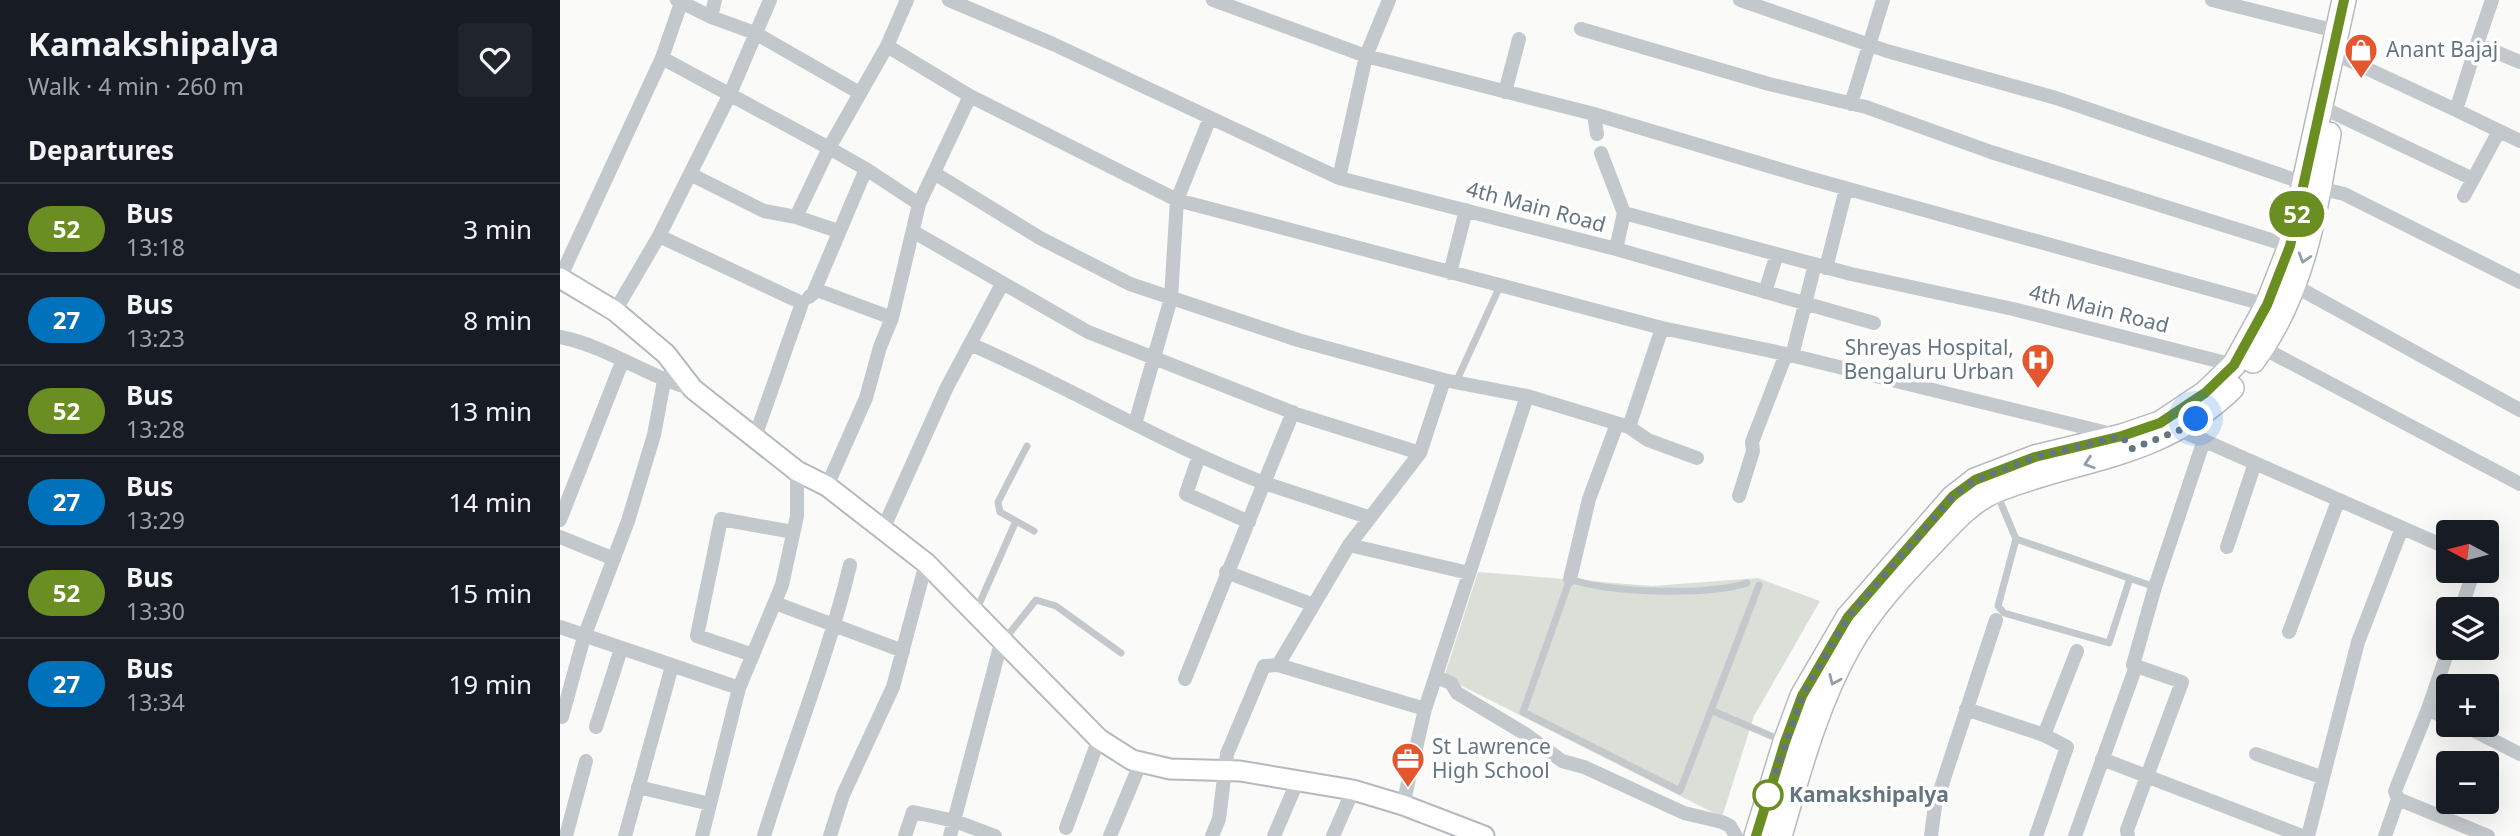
<!DOCTYPE html>
<meta charset="utf-8">
<style>
:root{--surface:#171b24;--page:#20242c;--text:#f1f3f6;--muted:#9ea1a6;--line:#363941}
body{margin:0;font-family:"Noto Sans",sans-serif;background:var(--page);color:var(--text);height:100vh;display:flex;flex-direction:column;font-size:26px;white-space:nowrap}
*{box-sizing:border-box;margin:0}
p{font-size:23px;color:var(--muted)}
.icon{flex:none;width:38px;height:38px;fill:none;stroke:currentColor;stroke-width:2;stroke-linecap:round;stroke-linejoin:round}
.map{position:relative;flex:1;overflow:hidden}
.sheet{display:flex;flex-direction:column;background:var(--surface);width:560px}
.sheet>*{flex:none}
.badge{padding:0 14px;border-radius:23px;font-size:24px;line-height:46px}
.needle{width:46px;rotate:277deg}
.buttons{position:absolute;left:1876px;top:520px;display:grid;gap:14px}
.buttons a{display:grid;place-items:center;width:63px;height:63px;border-radius:7px;background:var(--surface);box-shadow:0 7px 28px #0002;font-size:35px}
.you{position:absolute;width:35px;height:35px;margin:-18px;border:5px solid #fff;border-radius:50%;background:#1a73e8;box-shadow:0 0 0 10px #1a73e833}
.map>.badge{position:absolute;translate:-50% -50%;box-shadow:0 0 0 4px #fff}
h2{padding:0 28px;font-size:26px;line-height:63px}
.round{display:grid;place-items:center;flex:none;width:74px;height:74px;border-radius:7px;background:var(--page)}
.overview{display:flex;align-items:center;justify-content:space-between;height:119px;padding:0 28px}
h1{font-size:33px;font-weight:700;line-height:52px}
ul{padding:0;list-style:none}
li{display:flex;align-items:center;gap:21px;height:91px;padding:0 28px;border-top:2px solid var(--line)}
li div{flex:1}
li b{display:block;font-size:26px}
li em{font-style:normal}
li .badge{min-width:77px;font-weight:700;text-align:center}
main{display:flex;flex:1;min-height:0}
.map>svg:first-child{display:block}
.park{fill:#dadfd7}
.lines{fill:none;stroke-linecap:round;stroke-linejoin:round}
.secondary-casing{stroke:#b3babf;stroke-width:23}
.primary-casing{stroke:#b5babe;stroke-width:26}
.lane{stroke:#c3c8cc;stroke-width:7}
.street{stroke:#c3c8cc;stroke-width:14}
.secondary{stroke:#fff;stroke-width:19}
.primary{stroke:#fff;stroke-width:23}
.oneway{stroke:#939fa8}
.line-casing{stroke:#fff;stroke-width:16}
.line{stroke:#6b8e23;stroke-width:10}
.walk{stroke:#657683;stroke-width:7;stroke-dasharray:0 12.6}
.stop-dot{fill:#fff;stroke:#6b8e23;stroke-width:3.5}
.labels{text-anchor:middle;stroke-width:7;stroke-linejoin:round;paint-order:stroke}
.poi-label{font-size:21px;fill:#657683;stroke:#fff;text-anchor:start}
.street-label{font-size:21px;fill:#657683;stroke:#fff}
.stop-label{font-size:21px;font-weight:bold;fill:#657683;stroke:#fff;text-anchor:start}
</style>
<main>
<section class="sheet">
<div class="overview"><div><h1>Kamakshipalya</h1><p>Walk · 4 min · 260 m</p></div><a class="round"><svg class="icon" aria-label="heart" viewBox="0 0 24 24"><path d="M12 20l-8-8c-3-5 5-10 8-4 3-6 11-1 8 4z"/></svg></a></div>
<h2>Departures</h2>
<ul>
<li><span class="badge" style="background:#6b8e23;color:#fff">52</span><div><b>Bus</b><p>13:18</p></div><em>3 min</em></li>
<li><span class="badge" style="background:#0072bc;color:#fff">27</span><div><b>Bus</b><p>13:23</p></div><em>8 min</em></li>
<li><span class="badge" style="background:#6b8e23;color:#fff">52</span><div><b>Bus</b><p>13:28</p></div><em>13 min</em></li>
<li><span class="badge" style="background:#0072bc;color:#fff">27</span><div><b>Bus</b><p>13:29</p></div><em>14 min</em></li>
<li><span class="badge" style="background:#6b8e23;color:#fff">52</span><div><b>Bus</b><p>13:30</p></div><em>15 min</em></li>
<li><span class="badge" style="background:#0072bc;color:#fff">27</span><div><b>Bus</b><p>13:34</p></div><em>19 min</em></li>
</ul>
</section>
<div class="map">
<svg width="1960" height="836" viewBox="0 0 1960 836">
<rect width="100%" height="100%" fill="#fafaf8"/>
<!-- park -->
<path class="park" d="M918,572L1092,586L1198,578L1260,601L1194,716L1162,817L884,677Z"/>
<g class="lines">
<defs>
<path id="secondary" d="M0,278L55,311L106,354L133,389L237,471L267,486L366,563L539,739L572,760L610,769L680,771L793,790L843,805L924,836"/>
<path id="primary" d="M1693,361C1743,294 1755,214 1769,134
M1196,836L1225,742L1242,696L1288,617L1393,497L1415,480L1475,457L1562,436L1600,423L1645,393L1674,365L1707,305L1730,246L1784,0
M1220,836C1239,772 1256,706 1289,647C1310,609 1342,575 1372,544C1391,524 1410,501 1437,490C1524,456 1599,458 1672,388"/>
</defs>
<!-- secondary casing -->
<use href="#secondary" class="secondary-casing"/>
<!-- primary casing -->
<use href="#primary" class="primary-casing"/>
<!-- lane -->
<path class="lane" d="M896,382L940,286
M1437,494L1456,539L1595,587
M456,521L474,531
M1456,539L1438,606L1444,613L1549,643L1570,578
M1187,583C1147,596 1050,593 1010,579L963,712L1120,791L1199,585
M416,611L456,521L440,512L438,502L467,446
M444,640L476,600L496,606L561,653
M1153,711L1223,741"/>
<!-- street -->
<path class="street" d="M117,0L151,17L195,33L298,92
M389,0L493,44L779,178L1056,249L1064,213
M653,0L806,56L1034,114L1249,178L1707,305
M1180,0L1327,51L1496,98L1744,183
M1652,0L1776,31
M151,17L155,0
M1021,29L1209,84L1306,107L1431,152L1730,246
M1917,44L1932,0
M327,46L410,96L617,200L1102,328L1226,354L1556,435
M1782,57L1896,110L1917,44L1960,62
M102,58L269,148L236,217L204,211L130,174
M945,92L959,39
M1291,104L1323,0
M1896,110L1960,141
M1772,112L1913,179
M1034,114L1037,134
M1041,153L1064,213
M306,169L269,148L327,46L347,0
M374,173L480,238L570,284L738,340L884,380L967,396L1069,427L1102,328
M779,178L806,56L829,0
M1759,188L1784,194L1960,282
M1904,196L1939,131
M1064,213L1291,274L1453,309L1674,365
M236,217L278,231
M354,232L528,332L739,415L860,453
M99,236L242,303L195,437
M1056,249L1314,323
M1266,268L1286,189
M890,273L906,210
M0,278L102,58L121,3
M1735,286L1960,410
M1205,292L1217,254
M253,294L306,169L359,204
M249,297L257,290L332,318
M55,311L99,236L170,94L210,0
M0,337C47,346 87,377 133,389
M410,344C510,387 603,444 704,483L625,679
M1703,348L1960,484
M1232,356L1255,264
M733,412L704,483L808,517
M575,424L611,298L617,200L650,118
M1069,427L1088,440L1137,458
M1620,430L1888,548
M639,456L626,494L689,522
M267,486L306,398L320,347L332,318L359,204L410,96
M1179,496L1193,451L1192,442L1226,354
M0,520L62,362
M323,529L387,387L442,284
M0,537L54,559
M789,545L909,573
M1667,547L1695,463
M666,572L751,604
M1010,579L1029,499L1057,424
M215,603L343,651
M1901,609L1914,570
M0,627L179,688
M1729,632L1778,501
M193,655L137,636L161,519L233,532
M718,665L865,709
M876,677L891,683L897,693L967,735L1002,761L1024,767L1124,813L1162,822L1170,826L1176,836
M1406,709L1484,735L1507,747L1476,836
M1868,709L1835,791L1838,799L1928,836
M2,717L24,637L68,521L94,435L104,381L115,370
M1888,719L1868,709L1889,648
M1901,724L1960,754
M36,727L61,649
M1484,735L1517,651
M1696,754L1761,777
M1542,759L1742,836
M78,787L150,804
M843,805L865,709L967,396
M506,828L539,739
M6,836L26,761
M65,836L112,666
M142,836L179,688L222,585L237,516V471
M204,836C232,745 268,657 290,565
M270,836L283,795L333,687L366,563
M345,836L353,812L395,821L435,836
M390,836L441,643
M550,836L581,762
M652,836L659,819L667,754L704,666L718,665L789,545L860,453L884,380
M714,836L738,780
M773,836L793,790
M1371,836L1375,806L1436,620
M1515,836L1575,669L1573,665L1595,587L1644,440
M1568,836L1567,830L1622,682L1573,665
M1748,836L1798,642L1842,528
M1825,836L1838,799"/>
<!-- secondary -->
<use href="#secondary" class="secondary"/>
<!-- primary -->
<use href="#primary" class="primary"/>
</g>
<!-- one-way arrows -->
<defs><path id="oneway-chevron" d="M-2-3.5L2.5 0L-2 3.5" fill="none" stroke-width="1.6" stroke-linecap="round" stroke-linejoin="round" transform="scale(1.75)"/></defs>
<g class="oneway">
<use href="#oneway-chevron" transform="translate(1744 258) rotate(107)"/>
<use href="#oneway-chevron" transform="translate(1529 463) rotate(162)"/>
<use href="#oneway-chevron" transform="translate(1274 680) rotate(114)"/>
</g>
<g class="lines">
<defs>
<path id="line" d="M1196,836L1225,742L1242,696L1288,617L1393,496L1415,480L1475,457L1562,436L1600,423L1645,393L1674,365L1707,305L1730,246L1784,0"/>
</defs>
<!-- line casing -->
<use href="#line" class="line-casing"/>
<!-- line -->
<use href="#line" class="line"/>
<!-- walk -->
<path class="walk" d="M1208,795L1242,696L1288,617L1393,496L1415,480L1475,457L1562,436L1571,449L1620,430L1636,419"/>
</g>
<!-- icons -->
<defs>
<symbol id="shop-pin" viewBox="-11 -11 22 30"><path d="M0 17L-7.5 6A9.5 9.5 0 1 1 7.5 6Z" fill="#e4572e" stroke="#fff"/><path d="M-5-2.5h2.3a2.7 3.5 0 0 1 5.4 0H5L5.5 6h-11ZM-1.5-2.5h3a1.5 2.3 0 0 0-3 0Z" fill="#fff"/></symbol>
<symbol id="hospital-pin" viewBox="-11 -11 22 30"><path d="M0 17L-7.5 6A9.5 9.5 0 1 1 7.5 6Z" fill="#e4572e" stroke="#fff"/><path d="M-5-5h3v3.5h4V-5h3V5h-3V1.5h-4V5h-3Z" fill="#fff"/></symbol>
<symbol id="office-pin" viewBox="-11 -11 22 30"><path d="M0 17L-7.5 6A9.5 9.5 0 1 1 7.5 6Z" fill="#e4572e" stroke="#fff"/><path d="M-6-3h4V-5.5h4V-3h4V5H-6ZM-1-4.5V-3h2v-1.5ZM-6 0V1H6V0Z" fill="#fff"/></symbol>
</defs>
<g fill-rule="evenodd">
<use href="#shop-pin" x="1782" y="31" width="38" height="52"/>
<use href="#hospital-pin" x="1459" y="341" width="38" height="52"/>
<use href="#office-pin" x="829" y="740" width="38" height="52"/>
</g>
<!-- markers -->
<circle class="stop-dot" cx="1208" cy="795" r="14"/>
<g class="labels">
<!-- poi labels -->
<g class="poi-label">
<text x="1826" y="57">Anant Bajaj</text>
<text x="1454" y="355" text-anchor="end">Shreyas Hospital,<tspan x="1454" dy="24">Bengaluru Urban</tspan></text>
<text x="872" y="754">St Lawrence<tspan x="872" dy="24">High School</tspan></text>
</g>
<!-- street labels -->
<g class="street-label">
<text transform="translate(976 207) rotate(15)" y="7">4th Main Road</text>
<text transform="translate(1539 309) rotate(14)" y="7">4th Main Road</text>
</g>
<!-- stop labels -->
<g class="stop-label">
<text x="1229" y="802">Kamakshipalya</text>
</g>
</g>
</svg>
<div class="buttons">
<a><svg class="needle" viewBox="-14 -14 28 28"><path d="M0-13l5 13h-10z" fill="#e53935"/><path d="M0 13l5-13h-10z" fill="#9ea1a6"/></svg></a>
<a><svg class="icon" aria-label="layers" viewBox="0 0 24 24"><path d="M12 4l9 5-9 5-9-5zM3 14l9 5 9-5"/></svg></a>
<a>+</a>
<a>−</a>
</div>
<div class="you" style="left:1636px;top:419px"></div>
<b class="badge" style="left:1737px;top:214px;background:#6b8e23;color:#fff">52</b>
</div>
</main>
